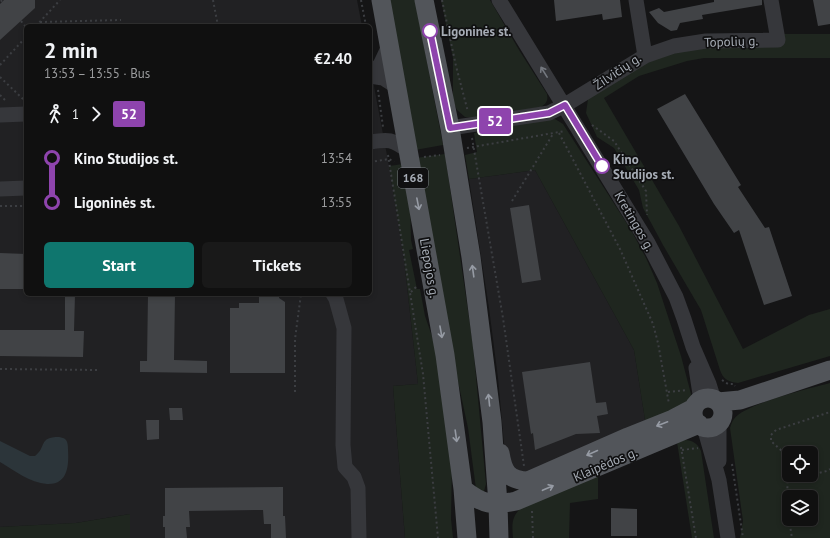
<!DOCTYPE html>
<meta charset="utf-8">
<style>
:root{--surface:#101010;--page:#191919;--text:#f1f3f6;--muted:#9c9d9f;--line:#303030;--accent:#0f766e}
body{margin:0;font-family:"PT Sans",sans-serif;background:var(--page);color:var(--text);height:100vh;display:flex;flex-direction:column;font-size:15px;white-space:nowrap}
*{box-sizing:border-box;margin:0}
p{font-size:13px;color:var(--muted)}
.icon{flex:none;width:22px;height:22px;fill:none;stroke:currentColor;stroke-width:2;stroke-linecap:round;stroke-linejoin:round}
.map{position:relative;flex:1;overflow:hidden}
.panel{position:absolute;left:24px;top:24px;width:348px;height:272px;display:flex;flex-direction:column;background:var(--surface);border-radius:6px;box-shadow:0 2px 6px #0003,0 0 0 1px var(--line)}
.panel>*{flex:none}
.badge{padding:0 8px;border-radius:3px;font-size:14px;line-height:26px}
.controls{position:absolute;left:782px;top:446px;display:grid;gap:8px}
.controls a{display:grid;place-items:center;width:36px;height:36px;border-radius:6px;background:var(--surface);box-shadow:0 2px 6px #0003,0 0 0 1px var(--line);font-size:20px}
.map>.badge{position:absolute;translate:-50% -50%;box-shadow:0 0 0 2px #fff}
.legs{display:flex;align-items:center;gap:6px;height:44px;padding:0 20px;font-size:13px}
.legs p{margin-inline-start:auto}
.summary{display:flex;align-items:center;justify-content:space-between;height:68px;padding:0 20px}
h1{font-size:22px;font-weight:800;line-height:30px}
.cta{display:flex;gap:8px;margin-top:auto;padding:8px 20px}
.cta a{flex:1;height:46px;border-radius:6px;background:var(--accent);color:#fff;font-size:16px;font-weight:800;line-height:46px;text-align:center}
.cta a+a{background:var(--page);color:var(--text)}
ul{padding:0 20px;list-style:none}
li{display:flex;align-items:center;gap:14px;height:44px;font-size:15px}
li i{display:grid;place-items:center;width:6px;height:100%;margin:0 5px;background:currentColor}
li i::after{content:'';width:10px;height:10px;margin:-5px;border:3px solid;border-radius:50%;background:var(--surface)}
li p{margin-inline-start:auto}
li:first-child i{background:linear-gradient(#0000 50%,currentColor 0)}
li:last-child i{background:linear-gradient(currentColor 50%,#0000 0)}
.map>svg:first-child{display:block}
.built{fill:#212123}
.green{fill:#1f261f;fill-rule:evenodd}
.water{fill:#2c353a}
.building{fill:#414346}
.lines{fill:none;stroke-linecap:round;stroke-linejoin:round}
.path{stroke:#3c3e42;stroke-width:2;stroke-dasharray:2 3;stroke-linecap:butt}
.minor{stroke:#36373b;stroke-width:15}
.major{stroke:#52555a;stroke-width:19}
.oneway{stroke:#74787f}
.oneway2{stroke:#969ba4}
.line-1-casing{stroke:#fff;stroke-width:9}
.line-1{stroke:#8e44ad;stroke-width:6}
.stop-1-dot{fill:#fff;stroke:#8e44ad;stroke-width:2}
.labels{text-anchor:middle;stroke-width:3.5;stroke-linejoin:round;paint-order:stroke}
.shield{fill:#101011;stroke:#7a7e84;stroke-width:1}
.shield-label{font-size:12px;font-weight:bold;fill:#a7adb6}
.stop-label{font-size:13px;font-weight:bold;fill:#a7adb6;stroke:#101011;text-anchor:start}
.street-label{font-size:13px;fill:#a7adb6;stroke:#101011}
</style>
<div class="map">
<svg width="830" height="538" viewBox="0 0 830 538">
<rect width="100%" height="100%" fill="#151516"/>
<!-- built -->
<path class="built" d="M0,0H357L362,26H26V294H370V65L389,166L404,259L418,384L393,386L405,538H130V514L76,523L0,527Z
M535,170L634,350L646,426L519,477L505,454L498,378L489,308L469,179Z"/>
<!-- green -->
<path class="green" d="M387,0H415L443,145L415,150Z
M441,0H490L519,50L547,94C548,100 547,103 541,107L476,118L465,117L457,110L453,101V58Z
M785,34H830V58H704L687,61L639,76L604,98L679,226L743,349L809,315L830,309V356L738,383C728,382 723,379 720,370L701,310L663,245L643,208L639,190L614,148L597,137L586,113L588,99L640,53L715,35Z
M548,119H555L563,124L631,230L646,258L657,283L681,356L691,394L690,401L646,426L634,350L535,170L469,179L465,155L477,152L474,133Z
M445,154L473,345L486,484L484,491L481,493L476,489L468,428L453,358L415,158Z
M403,164L410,196L411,240L413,249L409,250L417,289H420L425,316L435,345L452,464L451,519L453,538H405L393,386L418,384L404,259L389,166Z
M830,383V538H740L743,521L730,428C731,425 732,421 734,419C744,404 811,388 830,383ZM789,453H811V475H789ZM789,497H811V519H789Z
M685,440C693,440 698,444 701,451L714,538H692L677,442Z
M598,474V499L570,503L569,538H513C512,526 511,517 521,508Z
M130,514V538H0V527L76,523Z"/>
<!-- water -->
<path class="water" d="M59,437C60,437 64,438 65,439C68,441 68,447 68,450C69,465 68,485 47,484C30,483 14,470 0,462V441L30,456H35C47,447 38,437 59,437Z"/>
<!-- building -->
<path class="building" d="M4,0H35V8L0,40V4Z
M554,0H620L622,17L603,20L602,14L556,21Z
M714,0H762V5L702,15L703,19L680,23L677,30L671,31L658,23L649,12L659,8L664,12L714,2Z
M813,0H830V24L818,26Z
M685,94L741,185L738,187L765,228L769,227L792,296L764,305L739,230L734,233L714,204L657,109Z
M529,205L541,280L522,283L510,208Z
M0,253L26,254V289H0Z
M65,294H75L74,331H84L83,357L0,356V330H65Z
M148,294H175L174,360L207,361V373L140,372V361H147Z
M259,294H279V298L285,302V373H230V308H239V303H259Z
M590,362L596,403L606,402L608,414L597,416L600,433L576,434L535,450L533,433L531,434L522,372Z
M169,408H182L183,420H170Z
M146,420H159V439L147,440Z
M283,487V516H285L286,538H271V524H264L263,510L189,511L190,527H186L187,538H165V527H163V516H165V488Z
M611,508L637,509V536H611Z"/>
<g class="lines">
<!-- path -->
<path class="path" d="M1,0L2,2
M213,0L218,26
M361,0L366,26
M442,0L456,66L468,112
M21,21L26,27
M40,22L121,20
M36,26L60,0
M0,65L26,37
M0,77L24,100
M378,90L383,127
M0,95L6,101
M25,102L26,77
M592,125L614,141L646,191L647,215
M559,133L620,249L653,324L658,343L669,404
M472,138L503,318L524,466
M467,148L565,131
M388,155L423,374L438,538
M424,157L440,155
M370,162L389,159L394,162
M512,201L553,134
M0,206H26
M411,292L417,286
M0,369L98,370
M722,380L728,384H734L735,386
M295,392V339L301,294
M668,392L687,390
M681,447L696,538
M682,450L698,448
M732,464L743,538
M810,475L827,471L830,469
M532,511L533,538
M789,518L787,506L788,460L784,453L771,441V435L776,430L830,412
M789,519L792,538"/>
<!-- minor -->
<path class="minor" d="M499,0L648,243L676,297L684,319L693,347L709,384L714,400
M645,56L674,46L706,41L778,40L771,0
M370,73L380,65L389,46
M370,76L383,78L397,87
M0,115L26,114
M450,128L549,113L565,105L645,56L636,0
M370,142C388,139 393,139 408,151
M0,189L26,188
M333,294L336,299L344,328L343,445L345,467L354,477L358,488L359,538
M696,368L700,394L699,401
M704,427L719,480L728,538
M719,461V430L720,421"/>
<!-- major -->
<path class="major" d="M381,0L445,355L463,489L467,538
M424,0L450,128L471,257L492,422L498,504L499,538
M693 413a15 15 0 1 1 30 0a15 15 0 1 1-30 0Z
M718,402L740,400L830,370
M500,453C503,471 507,480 528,481L628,437L673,419L694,408
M463,489C483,505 493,506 516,501L699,424"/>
</g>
<!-- one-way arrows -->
<defs><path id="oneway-shaft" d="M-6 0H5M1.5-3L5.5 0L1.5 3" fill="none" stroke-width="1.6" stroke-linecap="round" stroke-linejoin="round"/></defs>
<use class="oneway" href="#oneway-shaft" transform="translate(544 72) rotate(-122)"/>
<g class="oneway2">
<use href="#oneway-shaft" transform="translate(418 204) rotate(79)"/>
<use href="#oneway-shaft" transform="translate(473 271) rotate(-98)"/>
<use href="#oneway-shaft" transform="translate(441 332) rotate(80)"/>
<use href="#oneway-shaft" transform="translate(489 400) rotate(-96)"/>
<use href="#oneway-shaft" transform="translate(662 424) rotate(159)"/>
<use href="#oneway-shaft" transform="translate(456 436) rotate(82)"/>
<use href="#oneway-shaft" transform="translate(592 453) rotate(156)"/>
<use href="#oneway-shaft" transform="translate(548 488) rotate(-23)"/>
</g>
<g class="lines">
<defs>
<path id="line-1" d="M430,31L450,128L549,113L565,105L602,166"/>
</defs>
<!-- line-1 casing -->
<use href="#line-1" class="line-1-casing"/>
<!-- line-1 -->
<use href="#line-1" class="line-1"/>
</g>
<!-- markers -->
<g class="stop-1-dot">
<circle cx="430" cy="31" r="7"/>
<circle cx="602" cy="166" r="7"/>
</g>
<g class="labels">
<!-- shield labels -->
<rect class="shield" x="398" y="168" width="30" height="20" rx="3"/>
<g class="shield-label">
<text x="413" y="182">168</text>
</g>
<!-- stop labels -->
<g class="stop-label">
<text x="441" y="36">Ligoninės st.</text>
<text x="613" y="164">Kino<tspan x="613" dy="15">Studijos st.</tspan></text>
</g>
<!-- street labels -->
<g class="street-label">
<text transform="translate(731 41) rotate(-2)" y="5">Topolių g.</text>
<text transform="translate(617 71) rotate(-34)" y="5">Žilvičių g.</text>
<text transform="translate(635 221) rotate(60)" y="5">Kretingos g.</text>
<text transform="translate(430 268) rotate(80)" y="5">Liepojos g.</text>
<text transform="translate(605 464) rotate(-23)" y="5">Klaipėdos g.</text>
</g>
</g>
</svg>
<div class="controls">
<a><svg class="icon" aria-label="locate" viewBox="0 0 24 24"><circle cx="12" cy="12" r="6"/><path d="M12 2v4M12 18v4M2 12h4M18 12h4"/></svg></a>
<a><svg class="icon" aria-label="layers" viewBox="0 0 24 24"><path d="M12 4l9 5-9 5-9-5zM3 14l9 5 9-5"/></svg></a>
</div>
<b class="badge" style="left:495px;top:121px;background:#8e44ad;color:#fff">52</b>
<section class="panel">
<div class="summary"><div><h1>2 min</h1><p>13:53 – 13:55 · Bus</p></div><b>€2.40</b></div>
<div class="legs"><svg class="icon" aria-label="walk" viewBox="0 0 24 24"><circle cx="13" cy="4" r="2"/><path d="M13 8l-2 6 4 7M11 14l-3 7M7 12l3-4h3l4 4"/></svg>1<svg class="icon" aria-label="forward" viewBox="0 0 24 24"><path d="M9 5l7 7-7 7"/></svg><b class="badge" style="background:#8e44ad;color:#fff">52</b></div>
<ul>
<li><i style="color:#8e44ad"></i><b>Kino Studijos st.</b><p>13:54</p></li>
<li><i style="color:#8e44ad"></i><b>Ligoninės st.</b><p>13:55</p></li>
</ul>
<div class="cta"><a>Start</a><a>Tickets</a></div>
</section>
</div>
